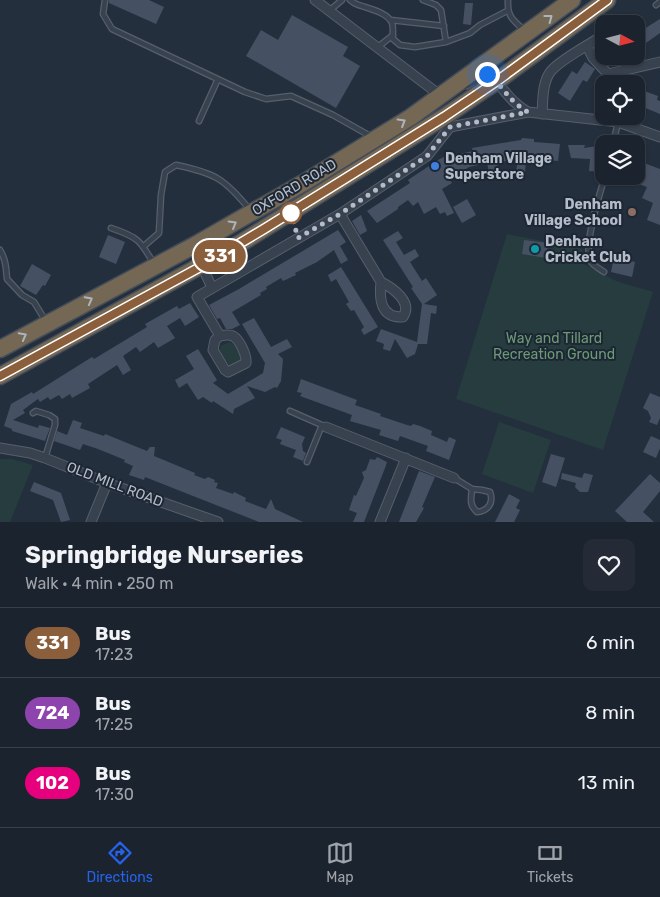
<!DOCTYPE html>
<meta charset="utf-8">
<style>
:root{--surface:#1b232e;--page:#242b36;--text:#f1f3f6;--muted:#a0a4aa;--line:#39404a;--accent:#2563eb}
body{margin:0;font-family:Rubik,sans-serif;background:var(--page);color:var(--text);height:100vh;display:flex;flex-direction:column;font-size:19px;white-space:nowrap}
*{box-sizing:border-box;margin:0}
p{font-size:16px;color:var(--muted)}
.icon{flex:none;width:28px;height:28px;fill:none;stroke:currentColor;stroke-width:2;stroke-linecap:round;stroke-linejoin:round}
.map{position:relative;height:522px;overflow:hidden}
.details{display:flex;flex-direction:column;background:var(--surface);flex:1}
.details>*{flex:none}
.badge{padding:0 10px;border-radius:16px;font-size:18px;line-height:32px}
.needle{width:32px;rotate:97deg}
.controls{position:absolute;left:595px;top:15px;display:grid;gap:10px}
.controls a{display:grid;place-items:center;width:50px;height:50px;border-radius:10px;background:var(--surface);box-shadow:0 1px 4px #0004,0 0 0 1px var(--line);font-size:25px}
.you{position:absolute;width:25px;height:25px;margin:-12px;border:4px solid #fff;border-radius:50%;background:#1a73e8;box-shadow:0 0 0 8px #1a73e833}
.map>.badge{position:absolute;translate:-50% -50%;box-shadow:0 0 0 2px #fff}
.round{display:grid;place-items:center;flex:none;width:52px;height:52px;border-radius:10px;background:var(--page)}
.summary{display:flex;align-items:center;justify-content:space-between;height:85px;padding:0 25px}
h1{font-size:24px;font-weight:700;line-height:38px}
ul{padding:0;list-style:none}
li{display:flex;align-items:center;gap:15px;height:70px;padding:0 25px;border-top:1px solid var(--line)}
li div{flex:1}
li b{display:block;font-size:19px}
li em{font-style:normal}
li .badge{min-width:55px;font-weight:700;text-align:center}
.dock{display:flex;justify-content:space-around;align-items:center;height:70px;border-top:1px solid var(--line);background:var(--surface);font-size:14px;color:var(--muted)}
.dock a{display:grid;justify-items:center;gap:2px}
.dock .active{color:var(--accent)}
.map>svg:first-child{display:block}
.green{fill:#263c3f}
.building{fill:#455162}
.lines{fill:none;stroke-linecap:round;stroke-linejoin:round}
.lane-casing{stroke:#565f6c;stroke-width:7}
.street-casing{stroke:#565f6c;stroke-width:11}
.highway-casing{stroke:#434c59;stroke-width:19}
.lane{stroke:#38414e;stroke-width:4.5}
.street{stroke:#38414e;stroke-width:9}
.highway{stroke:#746855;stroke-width:16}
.oneway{stroke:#aeb4bd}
.line-casing{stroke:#fff;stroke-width:11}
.line{stroke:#8b5e3c;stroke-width:8}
.walk{stroke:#b4bcc9;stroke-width:5;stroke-dasharray:0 9}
.shop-dot{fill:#3f7fe0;stroke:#1d2633;stroke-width:2}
.education-dot{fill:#8d6e63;stroke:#1d2633;stroke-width:2}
.stop-dot{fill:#fff;stroke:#8b5e3c;stroke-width:2.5}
.culture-dot{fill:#0f9aa8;stroke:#1d2633;stroke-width:2}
.labels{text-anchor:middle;stroke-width:4;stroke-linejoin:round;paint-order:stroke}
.poi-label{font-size:14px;font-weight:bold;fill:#b4bcc9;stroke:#1d2633;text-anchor:start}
.street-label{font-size:14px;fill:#b4bcc9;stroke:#1d2633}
.park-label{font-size:14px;fill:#6b9a76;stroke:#1d2633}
</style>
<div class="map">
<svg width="660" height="522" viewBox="0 0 660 522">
<rect width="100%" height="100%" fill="#242f3e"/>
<!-- green -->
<path class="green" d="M507,234L583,249L580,262L616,281L653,292L603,450L456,399Z
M229,342C235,344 242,354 242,361L231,367L219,351L221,346Z
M499,422L551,440L533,493L482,474Z
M0,459H12L33,465L10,522H0Z"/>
<!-- building -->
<path class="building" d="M109,0H149L164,7L156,24L109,3Z
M465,3H473L471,25L463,24Z
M292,15L348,47L343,56L360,66L336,108L246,56L261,30L278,40Z
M660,19V33L636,50V34Z
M585,62L595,69L587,82L583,80L570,101L558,93L572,71L577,74Z
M636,88L658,96L657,100L660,101V114L636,104Z
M522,138L534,139V142L560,144L558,161L526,158L525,173L516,172L518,158L497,163L499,174L490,177L487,163L469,167L449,179L452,183L442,189L454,213L447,216L445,212L440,214L436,207L424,214L418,202L413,206L408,200L398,207V209L377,223L367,211L410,183L408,180L438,160L453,152L455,155L473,151L472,148L521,140Z
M568,145H585L584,148L604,145V172L589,171L590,159L571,158Z
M636,160L660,169V225L647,220L653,203L642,198L647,187L625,179L623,184L608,179L609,176H636Z
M467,199L476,215L462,223L453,207Z
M361,215L367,231L360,235L352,221Z
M338,230L346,242L340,246L348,260L341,264L334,250L317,262L295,273L296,275L283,281L281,278L266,287L267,289L260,293L261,295L232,312L240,325L232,329H226L220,318L217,319L209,305L239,289Z
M398,231L403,238L396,242L404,255L415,249L419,256L410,262L422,281L426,278L437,295L424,304L437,306L436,314L431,313L427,344H418L415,354L407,358L395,339L390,351L383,349L384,344L376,341L381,329L417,342L422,304L411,288L413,287L383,240Z
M108,235L125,242L116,264L99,257Z
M524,240L548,243L546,258L522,254Z
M614,257L635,262L632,277L611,272Z
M32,264L51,275L45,286L43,285L36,295L20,286Z
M341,267L378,327L364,335L361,330L364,327L354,310L351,311L346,304L349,302L336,279L331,282L328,275Z
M190,303L199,317L185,326L180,318L167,326L175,338L158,348L154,342L140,352L136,347L123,356L131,370L123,375L117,365L88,384L90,388L72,398L70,394L62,399L59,395L50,400L48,397L40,402L38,399L23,410L25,413L13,420L38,428L39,425L50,428L45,441L12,431V429L4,426L11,404L32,392L33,394L92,357L94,359L147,327L145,324L177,306L179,309Z
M254,318L271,347L287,339L292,347L278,354L283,359L281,381L277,388L275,387L265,392L247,386L255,398L234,409L233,414L213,401L212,403L203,397L198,400L187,383L179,388L175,380L194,369L186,356L198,349L217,380L213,383L228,394L263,373L265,363L242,324Z
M301,379L357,400L355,405L381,414L380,416L407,425L411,426L413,424L420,426L432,431L431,435L447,442L449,437L456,440L449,460L426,451L428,446L400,436L398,441L379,435L381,430L350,421L352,415L300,396L302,393L297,392Z
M650,393L660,397V418L657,425L649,422L651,418L648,411L643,408Z
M73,420L82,423L80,428L104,436L105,434L147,451L150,447H155L154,456L195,473L194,475L205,479L208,477L215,480L214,482L218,483L216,488L233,494L234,492L246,498L245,501L266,509L271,499L275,509L303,522H259L145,477L144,480L129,475L133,466L124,462L125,460L98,449L83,444L80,450L54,441L57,431L67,435Z
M281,427L305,437L302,444L303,451L306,453L303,461L293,457L296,450L280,444L282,440L276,438Z
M651,436L660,440V448L656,458L643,452Z
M551,454L565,458L556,487L542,482Z
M377,457L387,462L385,468L364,522H353L357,513L349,510L354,495L356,496L364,478L362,472L366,470L370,459L375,460Z
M419,471L435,477L422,507L424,508L416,522H399Z
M562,473L582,478L584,473L593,475L588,492H580L575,487L576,483L561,479Z
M650,474L660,483V491L643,512L654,522H627L615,511Z
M34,482L61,493L70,520L61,522L53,500L30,491Z
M509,494L520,500L516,508L520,510L514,522H495Z"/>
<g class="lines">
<defs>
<path id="lane" d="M105,0L103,14L112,29L245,92L266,99L291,96L333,115L372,137
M350,0L354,3C364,8 387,11 392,23C394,28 392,34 393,39L400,45L415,47L446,42L470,33L480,25L507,11
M423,0L436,5L441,10L446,42
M508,0C507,17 513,20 525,31
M656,5L660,2
M329,11L342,0
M391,20L444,26
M378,47L393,35
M199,121L218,79
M613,144L618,122
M111,228C138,237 140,240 154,264
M144,246L159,233L161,195L165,172L176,165C215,173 225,179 250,210
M0,250C6,260 6,268 7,279L22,295L34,302L45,320
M604,272C600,269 594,266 591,262C582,249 600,193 605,176
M290,411L324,426
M33,413L36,411L49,415L55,419V425L45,458
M307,462L322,425
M454,478L472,489C471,499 469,505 477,512C488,511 494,503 490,492L482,490L472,489"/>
<path id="street" d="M315,0L441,96L443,95
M620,24L625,20
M587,46L593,58L608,74L660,62
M466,84L487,74C504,86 508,101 528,112
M542,114C543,100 542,82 551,71C561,59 590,44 604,35
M340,214L381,282C379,300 381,318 403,317C413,302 393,288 381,282
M202,266L212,288
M220,336C225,335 229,334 233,336C240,340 247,356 246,363L228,372L225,370L213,350L215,340L220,336L197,297L340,214L427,156L450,127L528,112L618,122L660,137
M326,427L454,478
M0,448L30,453L45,458L107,483L218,522
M91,522L107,483
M380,522L406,458"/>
<path id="highway" d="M0,349L195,245L305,182L411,117L572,0
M0,376L231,249L444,117L497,81L607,0"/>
</defs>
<!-- lane casing -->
<use href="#lane" class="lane-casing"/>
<!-- street casing -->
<use href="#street" class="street-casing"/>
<!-- highway casing -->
<use href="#highway" class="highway-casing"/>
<!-- lane -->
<use href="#lane" class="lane"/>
<!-- street -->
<use href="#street" class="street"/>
<!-- highway -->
<use href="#highway" class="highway"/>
</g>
<!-- one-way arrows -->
<defs><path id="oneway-chevron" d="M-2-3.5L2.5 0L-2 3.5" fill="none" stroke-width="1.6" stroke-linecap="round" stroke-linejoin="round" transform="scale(1.25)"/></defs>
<g class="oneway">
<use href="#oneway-chevron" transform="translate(549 18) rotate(-37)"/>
<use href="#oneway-chevron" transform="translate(402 122) rotate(-31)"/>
<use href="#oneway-chevron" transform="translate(233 224) rotate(-30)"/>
<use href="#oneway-chevron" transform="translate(89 300) rotate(-28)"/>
<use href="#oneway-chevron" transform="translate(23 336) rotate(-28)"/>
</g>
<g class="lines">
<defs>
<path id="line" d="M0,376L202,266L264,229L444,117L497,81L607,0"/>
</defs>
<!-- line casing -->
<use href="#line" class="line-casing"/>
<!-- line -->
<use href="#line" class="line"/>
<!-- walk -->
<path class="walk" d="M291,213L298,238L340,214L427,156L450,127L528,112C508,101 504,86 487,74"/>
</g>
<!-- markers -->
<circle class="shop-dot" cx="435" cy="166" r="5"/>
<circle class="education-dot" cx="632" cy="212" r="5"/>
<circle class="stop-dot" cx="291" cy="213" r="10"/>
<circle class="culture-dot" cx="535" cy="249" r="5"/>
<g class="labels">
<!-- poi labels -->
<g class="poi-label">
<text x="445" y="163">Denham Village<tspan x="445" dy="16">Superstore</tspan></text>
<text x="622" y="209" text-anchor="end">Denham<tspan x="622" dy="16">Village School</tspan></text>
<text x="545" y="246">Denham<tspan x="545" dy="16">Cricket Club</tspan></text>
</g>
<!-- street labels -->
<g class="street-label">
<text transform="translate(294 187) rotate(-31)" y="5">OXFORD ROAD</text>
<text transform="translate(115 484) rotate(21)" y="5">OLD MILL ROAD</text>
</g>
<!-- park labels -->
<g class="park-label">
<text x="554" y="343">Way and Tillard<tspan x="554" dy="16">Recreation Ground</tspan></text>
</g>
</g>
</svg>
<div class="controls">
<a><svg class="needle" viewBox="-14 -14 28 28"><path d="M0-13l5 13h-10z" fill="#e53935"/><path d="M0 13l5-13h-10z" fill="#a0a4aa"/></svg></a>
<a><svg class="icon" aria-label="locate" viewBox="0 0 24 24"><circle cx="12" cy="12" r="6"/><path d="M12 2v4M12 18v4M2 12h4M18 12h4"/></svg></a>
<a><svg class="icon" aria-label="layers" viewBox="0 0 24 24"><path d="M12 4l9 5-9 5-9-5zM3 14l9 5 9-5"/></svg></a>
</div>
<div class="you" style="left:487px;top:74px"></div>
<b class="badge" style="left:220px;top:256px;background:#8b5e3c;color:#fff">331</b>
</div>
<section class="details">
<div class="summary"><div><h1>Springbridge Nurseries</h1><p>Walk · 4 min · 250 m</p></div><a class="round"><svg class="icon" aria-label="heart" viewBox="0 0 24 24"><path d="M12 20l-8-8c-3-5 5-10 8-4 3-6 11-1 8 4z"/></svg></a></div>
<ul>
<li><span class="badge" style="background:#8b5e3c;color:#fff">331</span><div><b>Bus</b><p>17:23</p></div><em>6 min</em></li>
<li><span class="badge" style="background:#8e44ad;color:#fff">724</span><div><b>Bus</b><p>17:25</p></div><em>8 min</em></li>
<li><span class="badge" style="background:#e6007e;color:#fff">102</span><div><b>Bus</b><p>17:30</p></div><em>13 min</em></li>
</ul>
</section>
<nav class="dock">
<a class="active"><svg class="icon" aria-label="directions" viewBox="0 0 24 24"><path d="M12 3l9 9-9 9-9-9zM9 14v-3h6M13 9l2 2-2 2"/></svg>Directions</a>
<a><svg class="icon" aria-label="map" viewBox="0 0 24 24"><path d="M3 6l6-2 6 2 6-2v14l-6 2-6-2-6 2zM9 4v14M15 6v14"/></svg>Map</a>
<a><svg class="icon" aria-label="tickets" viewBox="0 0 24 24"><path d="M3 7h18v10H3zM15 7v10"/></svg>Tickets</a>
</nav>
